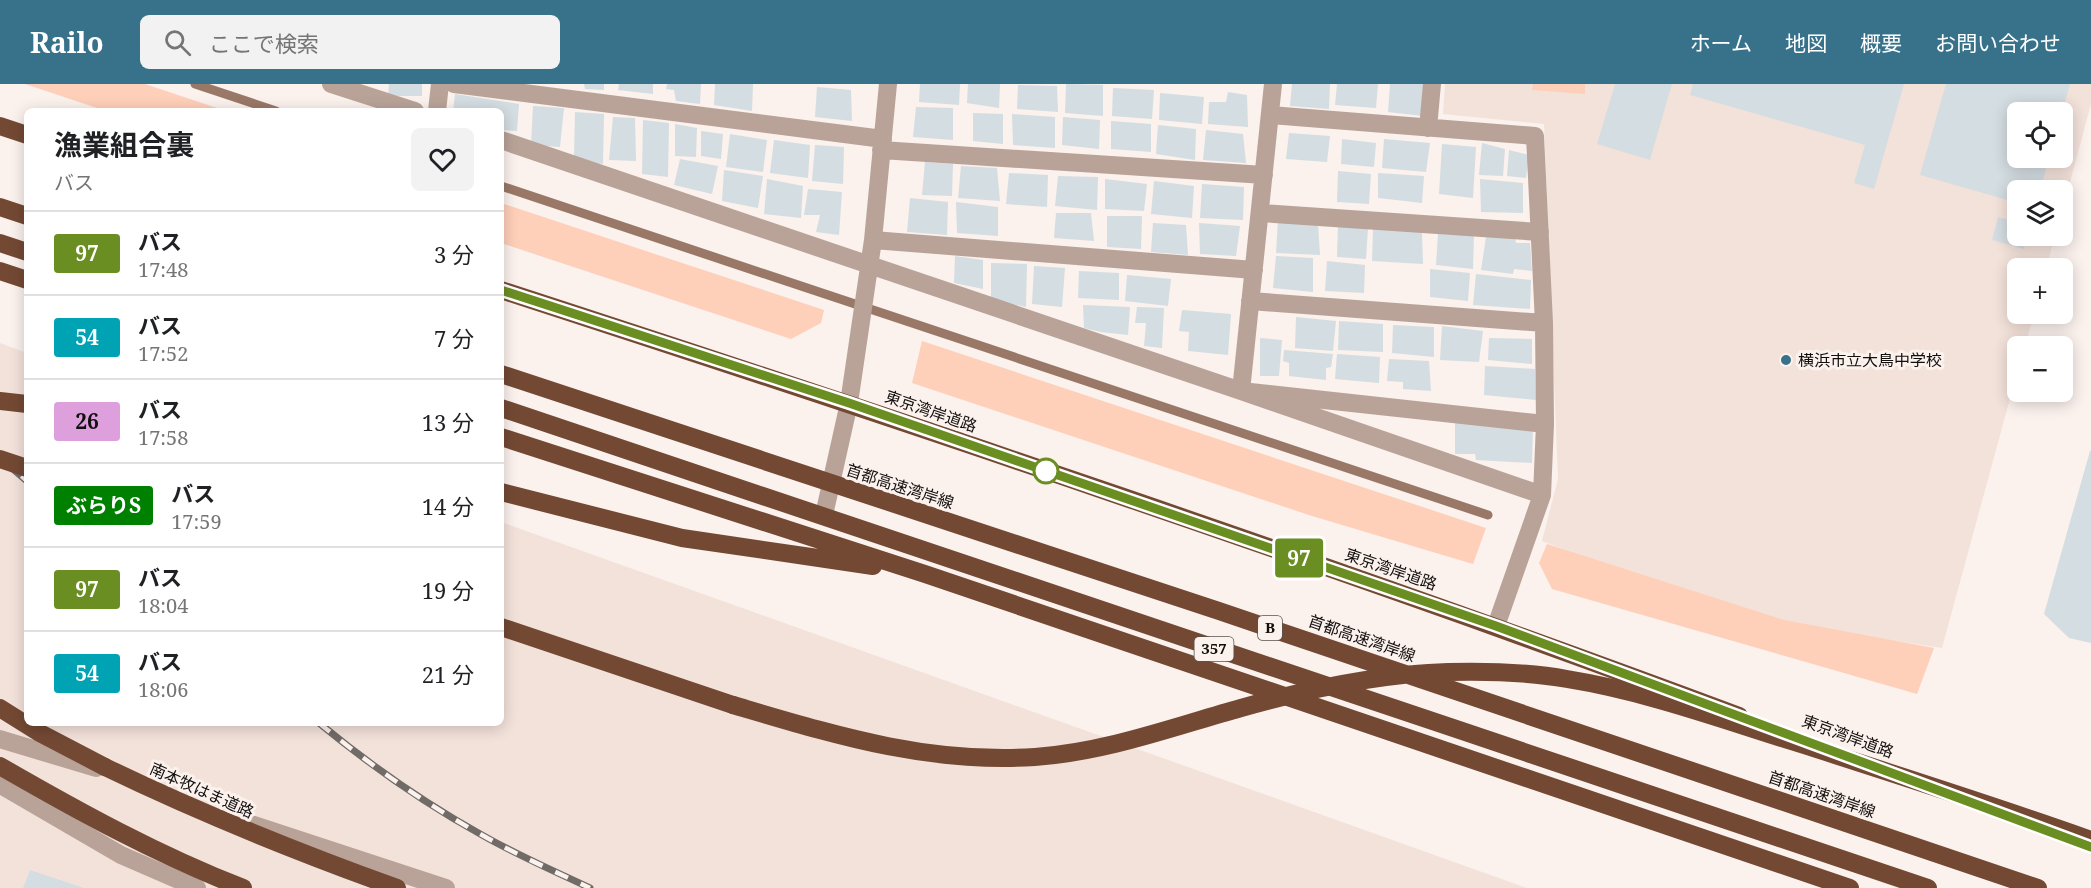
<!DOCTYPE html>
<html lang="ja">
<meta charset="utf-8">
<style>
:root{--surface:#fff;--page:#f2f2f2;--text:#202124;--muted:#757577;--line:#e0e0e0;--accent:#37728a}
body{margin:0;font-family:"Noto Serif","Noto Sans JP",serif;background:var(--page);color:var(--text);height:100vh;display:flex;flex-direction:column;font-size:22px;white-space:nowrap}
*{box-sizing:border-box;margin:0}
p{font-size:20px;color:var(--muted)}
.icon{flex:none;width:33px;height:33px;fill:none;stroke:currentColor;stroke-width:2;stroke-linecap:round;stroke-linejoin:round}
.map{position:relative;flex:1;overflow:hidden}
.drawer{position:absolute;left:24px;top:24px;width:480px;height:618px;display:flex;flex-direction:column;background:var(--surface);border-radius:9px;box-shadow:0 3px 15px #0003}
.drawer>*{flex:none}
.badge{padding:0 12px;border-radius:4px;font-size:21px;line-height:39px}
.buttons{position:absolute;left:2007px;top:18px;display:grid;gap:12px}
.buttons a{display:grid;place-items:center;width:66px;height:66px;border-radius:9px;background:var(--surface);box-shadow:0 3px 15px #0003;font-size:30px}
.map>.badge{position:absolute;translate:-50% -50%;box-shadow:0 0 0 3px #fff}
.round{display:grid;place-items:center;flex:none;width:63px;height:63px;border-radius:9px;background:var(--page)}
.headline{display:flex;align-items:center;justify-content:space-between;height:102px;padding:0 30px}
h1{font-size:28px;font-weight:700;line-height:45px}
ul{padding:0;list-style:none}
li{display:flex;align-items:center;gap:18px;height:84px;padding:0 30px;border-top:2px solid var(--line)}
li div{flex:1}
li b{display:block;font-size:22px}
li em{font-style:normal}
li .badge{min-width:66px;font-weight:700;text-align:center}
header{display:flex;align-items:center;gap:36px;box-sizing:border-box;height:84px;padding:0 30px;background:var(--accent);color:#fff}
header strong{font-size:28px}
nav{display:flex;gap:33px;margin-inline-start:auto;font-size:21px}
.search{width:420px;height:54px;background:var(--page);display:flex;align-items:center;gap:15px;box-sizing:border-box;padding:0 21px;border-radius:9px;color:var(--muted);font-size:22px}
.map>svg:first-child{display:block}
.built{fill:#f3e2da;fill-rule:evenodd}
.green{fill:#fecfb9}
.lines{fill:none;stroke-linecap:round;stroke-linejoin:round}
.stream{stroke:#9a7867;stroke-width:9}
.building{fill:#d4dde2}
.minor{stroke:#b9a399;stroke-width:18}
.highway{stroke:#734934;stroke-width:18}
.rail-casing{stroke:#716b68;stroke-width:7}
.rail{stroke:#fbf1ed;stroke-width:4.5;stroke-dasharray:14;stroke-linecap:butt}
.highway-bridge{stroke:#734934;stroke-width:18}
.line-casing{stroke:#fff;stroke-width:14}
.line{stroke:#6b8e23;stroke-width:9}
.poi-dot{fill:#37728a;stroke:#fbf1ed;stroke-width:2}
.stop-dot{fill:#fff;stroke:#6b8e23;stroke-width:3}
.labels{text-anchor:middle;stroke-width:6;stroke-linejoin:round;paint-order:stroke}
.shield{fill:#fbf1ed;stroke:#585350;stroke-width:1.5}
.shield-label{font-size:15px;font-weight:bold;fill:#120f0d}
.poi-label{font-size:16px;fill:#120f0d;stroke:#fbf1ed;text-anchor:start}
.street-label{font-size:16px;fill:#120f0d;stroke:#fbf1ed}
</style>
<header>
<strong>Railo</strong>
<div class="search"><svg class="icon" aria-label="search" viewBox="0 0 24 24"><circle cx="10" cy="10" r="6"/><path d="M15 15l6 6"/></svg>ここで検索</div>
<nav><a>ホーム</a><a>地図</a><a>概要</a><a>お問い合わせ</a></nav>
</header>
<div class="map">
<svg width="2091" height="804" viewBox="0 0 2091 804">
<rect width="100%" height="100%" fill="#fbf1ed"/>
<!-- built -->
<path class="built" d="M1445,0H2091V20L2063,124L2062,106H2018V152H2055L2046,184H2018V230H2034L2025,262H2018L2017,289L1942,564L1738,533L1542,457L1558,395L1544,40L1443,30ZM2018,28H2062V74H2018Z
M0,259L27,269V639H501V438L1527,804H0Z"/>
<!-- green -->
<path class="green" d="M25,0H145L226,27H106Z
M1533,0H1585V10L1532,6Z
M501,119L824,226L821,239L791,255L501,159Z
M922,257L1486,444L1473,480L1312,432L912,299Z
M1547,460L1784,536L1934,564L1917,610L1552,505L1539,479Z"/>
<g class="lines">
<!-- stream -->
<path class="stream" d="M195,0L276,27
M501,102L1488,431"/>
</g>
<!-- building -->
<path class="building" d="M389,0H422V12H388Z
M584,0H604V6L585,5Z
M619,0H653V10L618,6Z
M667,0H701L700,20L676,17L674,6L666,5Z
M715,0H753L752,27L714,21Z
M920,0H960L959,21L919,18Z
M968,0H1000L999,24L967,19Z
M1066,0L1103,1V32L1065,29Z
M1292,0H1330L1329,25L1290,22Z
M1337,0H1378L1376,24L1335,21Z
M1390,0H1423V32L1388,28Z
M1615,0H1672L1650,76L1597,60Z
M1693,0H1904L1874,105L1854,99L1865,61L1690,11Z
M1946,0H2070L2062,28H2018V74H2049L2040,106H2018V119L1920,91Z
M1018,1L1057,2L1058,28L1017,25Z
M817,3L851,6L852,37L815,33Z
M1113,4L1154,6L1152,35L1112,32Z
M1228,8L1247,11L1248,43L1208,40L1209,18H1226Z
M1160,9L1204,13L1202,40L1159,36Z
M455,10L519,20L517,47L501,46V27H453Z
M533,22L564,24L560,63L531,61Z
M916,23L953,24V56L913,53Z
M575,28L604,30L603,80L587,79L574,73Z
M973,29L1003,30V60L973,57Z
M1012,30L1055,33V64L1013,61Z
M613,33L635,34L636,77L609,76Z
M1063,33L1100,36L1099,65L1062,61Z
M643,36L669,39L668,93L642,90Z
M1111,37L1151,40V68L1111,65Z
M675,40L697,44L696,73L675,72Z
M1158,41L1196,45L1195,76L1156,70Z
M1206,46L1243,50L1246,79L1203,76Z
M701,47L723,50L721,75L701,72Z
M1289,49L1330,52L1327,78L1286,75Z
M730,50L767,56L763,88L726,83Z
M1342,55L1376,59L1374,83L1341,80Z
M1384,55L1430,59L1426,88L1382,84Z
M774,56L810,61L808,94L770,89Z
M1482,59L1505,65L1503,92L1479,91Z
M1442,60L1476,63L1473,114L1439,110Z
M815,61L844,63L843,100L812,97Z
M1509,66L1529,71L1526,94L1507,92Z
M680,75L718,82L712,110L674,101Z
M925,78L953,80L952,112L922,111Z
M961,82L997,84L1000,117L958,114Z
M724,86L763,92L758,124L722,117Z
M1338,87L1371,90L1369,120L1337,118Z
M1009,89L1048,91L1047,123L1006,120Z
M1378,89L1424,92L1422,119L1378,114Z
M1058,92L1098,93L1097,126L1055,122Z
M767,95L803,102L801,134L764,130Z
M1105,95L1147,100L1144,127L1105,125Z
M1480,95L1523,99V129L1481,128Z
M1154,97L1194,102L1192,134L1151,130Z
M1202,100L1244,103L1243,136L1200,134Z
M808,105L842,108L839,151L816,148L820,131H804Z
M910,114L948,118L947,151L907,148Z
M956,118L998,123V152L957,149Z
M1056,129H1091L1094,157L1054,154Z
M1107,132H1142L1141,165L1107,163Z
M1998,133L2018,138V152H2027L2024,165L1992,156Z
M1278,136L1318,140L1320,171L1276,169Z
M1153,139L1186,141L1188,171L1151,168Z
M1199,139L1240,142L1236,172L1200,170Z
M1338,140L1368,144L1366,175L1337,173Z
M1373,145L1422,148L1423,180L1372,177Z
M1438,150L1474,151L1473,185L1436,181Z
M1486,153H1515L1516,159H1530L1532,187L1514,185L1513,190L1481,186Z
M955,172L983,176V205L954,199Z
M1276,172L1313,174V208L1273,204Z
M1327,177L1365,181L1364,209L1325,207Z
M991,179L1027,180L1026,223L991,215Z
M1034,182L1065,184L1062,223L1032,220Z
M1430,185L1470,189L1468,217L1430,213Z
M1079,187L1119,189V216L1078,214Z
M1476,190L1531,196L1530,225L1473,221Z
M1127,191L1171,195L1168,222L1125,217Z
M1083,221L1130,223L1128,251L1101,248L1084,244Z
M1137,223L1164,224L1162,264L1144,262L1146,239H1135Z
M1182,226L1231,230L1228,271L1188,267L1189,248L1179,247Z
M1296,233L1336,237L1333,267L1295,264Z
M1339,237L1383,240V268L1338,266Z
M1393,241L1434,243V273L1392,269Z
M1442,242L1483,247L1479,278L1440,276Z
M1260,254L1282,256L1279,292H1260Z
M1489,254L1532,255V280L1488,276Z
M1284,266L1333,270L1331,283L1326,284V296L1289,292V279L1283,277Z
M1337,270L1380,273L1379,299L1335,295Z
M1389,275L1429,277L1431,307L1403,305V298L1387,297Z
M1485,282L1535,285L1536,316L1484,311Z
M1455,338L1533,343L1532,379L1476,376L1475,370H1455Z
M2090,367H2091V559L2069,554L2044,530Z
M30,786L84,804H23Z"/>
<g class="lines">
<!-- minor -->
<path class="minor" d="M331,0L415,27
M454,0L883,55
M1273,0L1241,307L1545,340
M437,27L440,0
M1270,31L1535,52L1544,239L1545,340L1542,411L1496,542
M1428,44L1432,0
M501,56L1241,307L1542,411
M881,66L1264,91
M1261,129L1540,148
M873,156L1254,186
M1250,217L1544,239
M824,431L849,319L873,156L888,0
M0,655L96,684
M0,699L4,703L121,771L197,804
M251,740L446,804"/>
<!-- highway -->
<path class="highway" d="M0,42L27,51
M0,123L27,132
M0,159L27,168
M0,187L27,196
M501,206C916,341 1330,480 1739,632
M0,317L27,320
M501,324C978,481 1452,645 1928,804
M501,353L925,490L1850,804
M501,408L682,454L873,482
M501,543L733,621
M0,624L38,648L105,683
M0,682C78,727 158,771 243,804"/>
<defs>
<path id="rail" d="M0,374L27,397
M319,639C370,681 424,719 482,751C517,771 554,787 590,804"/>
</defs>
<!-- rail casing -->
<use href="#rail" class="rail-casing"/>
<!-- rail -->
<use href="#rail" class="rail"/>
<!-- highway-bridge -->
<path class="highway-bridge" d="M501,290L1219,527L2038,804
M0,375L27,384
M733,621C835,651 927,680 1035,673C1106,668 1173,643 1241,624C1308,605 1377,590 1448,588C1487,587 1528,588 1567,595C1648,608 1726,637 1804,661C1900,692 1996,722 2091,756
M105,683C200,729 297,768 397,804"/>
</g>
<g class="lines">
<defs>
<path id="line" d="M501,206L849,319L1496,542L2091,763"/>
</defs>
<!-- line casing -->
<use href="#line" class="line-casing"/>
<!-- line -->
<use href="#line" class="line"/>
</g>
<!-- markers -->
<circle class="poi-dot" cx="1786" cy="276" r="6"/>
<circle class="stop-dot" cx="1046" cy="387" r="12"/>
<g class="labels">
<!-- shield labels -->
<g class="shield">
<rect x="1258" y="532" width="24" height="24" rx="4.5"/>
<rect x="1194.5" y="553" width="39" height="24" rx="4.5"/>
</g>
<g class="shield-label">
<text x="1270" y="549">B</text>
<text x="1214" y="570">357</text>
</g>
<!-- poi labels -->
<g class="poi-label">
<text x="1798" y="282">横浜市立大鳥中学校</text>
</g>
<!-- street labels -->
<g class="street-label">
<text transform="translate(931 327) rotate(19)" y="6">東京湾岸道路</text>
<text transform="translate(900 402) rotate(18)" y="6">首都高速湾岸線</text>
<text transform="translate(1391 485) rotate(19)" y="6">東京湾岸道路</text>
<text transform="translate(1362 554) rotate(19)" y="6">首都高速湾岸線</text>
<text transform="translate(1848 652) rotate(20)" y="6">東京湾岸道路</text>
<text transform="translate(202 706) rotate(24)" y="6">南本牧はま道路</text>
<text transform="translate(1822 710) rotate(19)" y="6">首都高速湾岸線</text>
</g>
</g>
</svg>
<div class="buttons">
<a><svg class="icon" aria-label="locate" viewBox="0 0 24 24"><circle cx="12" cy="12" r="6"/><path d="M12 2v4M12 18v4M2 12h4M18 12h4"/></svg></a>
<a><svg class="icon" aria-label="layers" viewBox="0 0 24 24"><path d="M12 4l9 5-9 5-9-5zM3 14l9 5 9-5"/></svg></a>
<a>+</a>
<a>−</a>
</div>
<b class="badge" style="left:1299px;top:474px;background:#6b8e23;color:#fff">97</b>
<section class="drawer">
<div class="headline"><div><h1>漁業組合裏</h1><p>バス</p></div><a class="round"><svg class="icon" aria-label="heart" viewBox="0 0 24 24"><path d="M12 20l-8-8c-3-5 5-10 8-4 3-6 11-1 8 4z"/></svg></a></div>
<ul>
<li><span class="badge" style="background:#6b8e23;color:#fff">97</span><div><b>バス</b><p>17:48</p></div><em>3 分</em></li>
<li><span class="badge" style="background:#00a3b4;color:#fff">54</span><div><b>バス</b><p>17:52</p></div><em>7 分</em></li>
<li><span class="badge" style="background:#dda0dd;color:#111">26</span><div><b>バス</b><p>17:58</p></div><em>13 分</em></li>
<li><span class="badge" style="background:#008000;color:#fff">ぶらりS</span><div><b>バス</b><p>17:59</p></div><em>14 分</em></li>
<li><span class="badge" style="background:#6b8e23;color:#fff">97</span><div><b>バス</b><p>18:04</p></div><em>19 分</em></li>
<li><span class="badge" style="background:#00a3b4;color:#fff">54</span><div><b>バス</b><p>18:06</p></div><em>21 分</em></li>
</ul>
</section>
</div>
